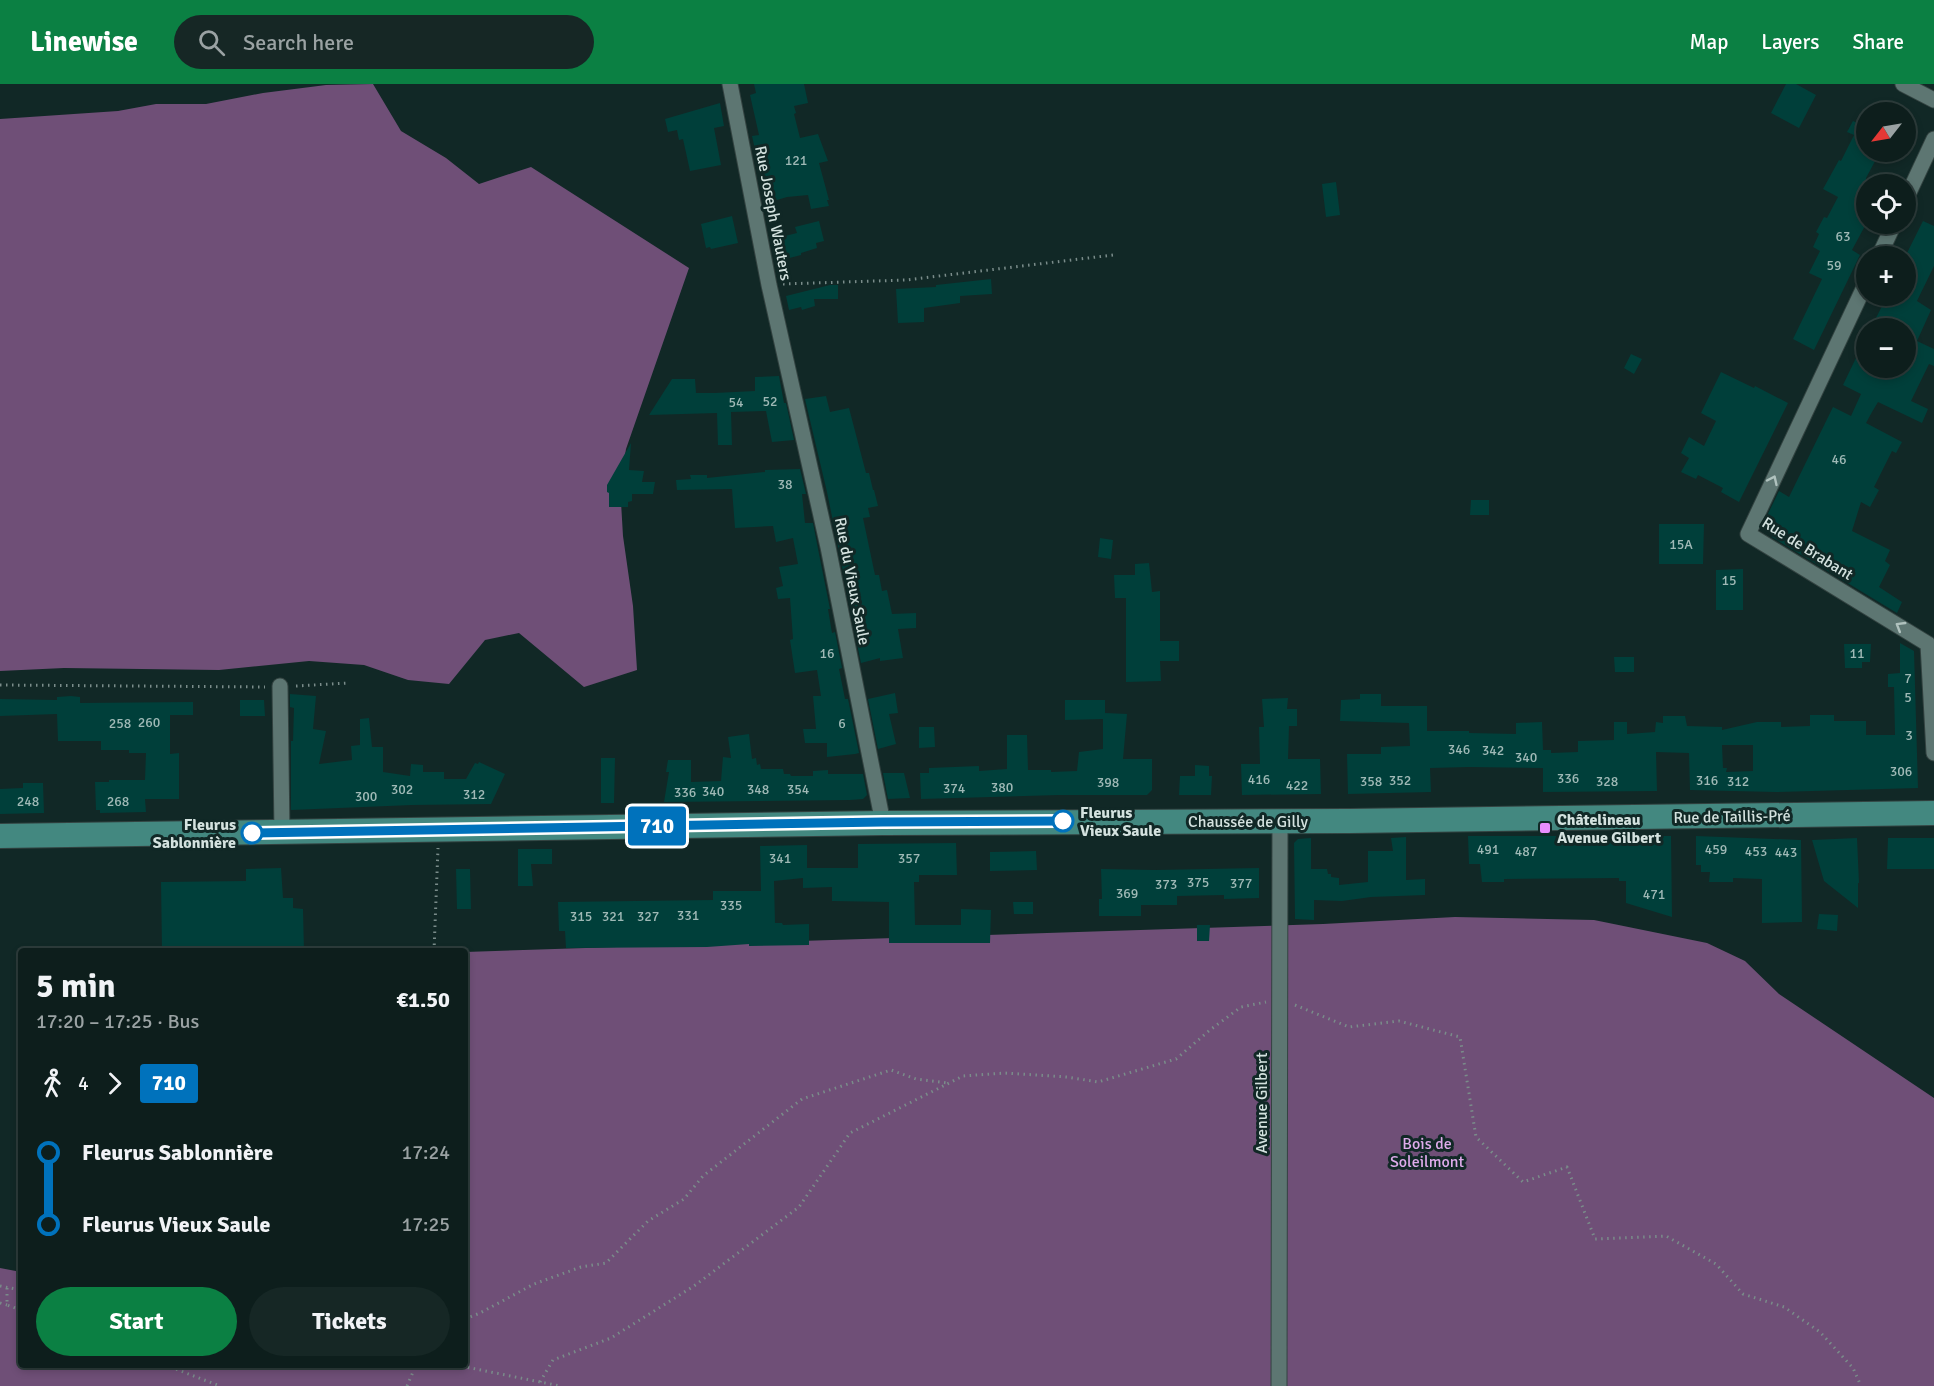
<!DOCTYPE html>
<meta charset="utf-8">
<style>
:root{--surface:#0d1e1c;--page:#162725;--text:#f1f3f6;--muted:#9aa2a3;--line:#2d3c3b;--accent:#0b8043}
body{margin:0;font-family:Signika,sans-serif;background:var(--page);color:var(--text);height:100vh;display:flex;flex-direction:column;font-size:22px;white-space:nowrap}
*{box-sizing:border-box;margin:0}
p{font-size:20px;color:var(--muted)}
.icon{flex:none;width:33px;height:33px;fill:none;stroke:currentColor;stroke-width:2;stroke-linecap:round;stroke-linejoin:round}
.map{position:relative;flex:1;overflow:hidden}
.panel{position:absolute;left:18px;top:864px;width:450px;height:420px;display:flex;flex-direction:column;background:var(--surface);border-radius:6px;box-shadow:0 3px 9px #0003,0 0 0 2px var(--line)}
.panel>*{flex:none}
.badge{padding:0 12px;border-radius:4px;font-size:21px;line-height:39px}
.needle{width:39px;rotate:239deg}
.fabs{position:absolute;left:1856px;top:18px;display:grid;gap:12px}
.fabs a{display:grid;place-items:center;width:60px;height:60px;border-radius:50%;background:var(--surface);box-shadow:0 3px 9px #0003,0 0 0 2px var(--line);font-size:30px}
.map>.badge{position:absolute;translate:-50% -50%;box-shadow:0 0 0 3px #fff}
.legs{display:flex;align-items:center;gap:9px;height:66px;padding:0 18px;font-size:20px}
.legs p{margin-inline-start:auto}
.head{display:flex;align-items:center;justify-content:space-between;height:102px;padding:0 18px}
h1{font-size:33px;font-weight:700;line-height:45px}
.button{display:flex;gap:12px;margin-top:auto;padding:12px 18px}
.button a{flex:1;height:69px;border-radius:36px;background:var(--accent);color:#fff;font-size:24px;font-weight:700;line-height:69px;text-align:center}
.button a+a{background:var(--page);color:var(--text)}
ul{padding:0 18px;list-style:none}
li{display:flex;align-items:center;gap:21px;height:72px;font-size:22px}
li i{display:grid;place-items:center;width:9px;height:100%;margin:0 8px;background:currentColor}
li i::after{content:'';width:15px;height:15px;margin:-8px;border:4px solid;border-radius:50%;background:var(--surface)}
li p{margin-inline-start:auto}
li:first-child i{background:linear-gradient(#0000 50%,currentColor 0)}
li:last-child i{background:linear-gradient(currentColor 50%,#0000 0)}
header{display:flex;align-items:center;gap:36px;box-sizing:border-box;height:84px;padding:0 30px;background:var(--accent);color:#fff}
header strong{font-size:28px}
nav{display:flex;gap:33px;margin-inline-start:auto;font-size:21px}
.search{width:420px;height:54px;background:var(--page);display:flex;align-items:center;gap:15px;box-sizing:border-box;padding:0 21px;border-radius:33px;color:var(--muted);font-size:22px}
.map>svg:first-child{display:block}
.forest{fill:#6f4f77}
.building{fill:#003f3a;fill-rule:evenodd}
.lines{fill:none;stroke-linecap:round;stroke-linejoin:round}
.minor-casing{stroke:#334341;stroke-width:17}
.primary-casing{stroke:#334341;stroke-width:26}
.path{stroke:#7a8c8a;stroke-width:3;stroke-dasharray:1.5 4.5;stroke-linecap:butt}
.minor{stroke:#5d7672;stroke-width:15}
.primary{stroke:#438880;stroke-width:24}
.oneway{stroke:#b0c2be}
.line-1-casing{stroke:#fff;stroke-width:14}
.line-1{stroke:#0072bc;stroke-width:9}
.stop-1-dot{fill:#fff;stroke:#0072bc;stroke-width:3}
.poi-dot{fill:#e98efe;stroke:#112826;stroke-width:2}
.labels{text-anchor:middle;stroke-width:6;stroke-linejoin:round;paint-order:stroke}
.number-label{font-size:14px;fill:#9fb9b6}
.street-label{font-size:16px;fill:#d4e2df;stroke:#112826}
.stop-label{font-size:16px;font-weight:bold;fill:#d4e2df;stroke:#112826;text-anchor:start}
.poi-label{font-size:16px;font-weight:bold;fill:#d4e2df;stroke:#112826;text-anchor:start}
.park-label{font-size:16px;fill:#dfabeb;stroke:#112826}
</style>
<header>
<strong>Linewise</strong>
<div class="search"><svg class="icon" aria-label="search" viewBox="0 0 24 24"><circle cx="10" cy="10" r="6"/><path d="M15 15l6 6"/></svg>Search here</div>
<nav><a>Map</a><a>Layers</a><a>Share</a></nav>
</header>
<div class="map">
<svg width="1934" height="1302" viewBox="0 0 1934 1302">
<rect width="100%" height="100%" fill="#112826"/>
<!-- forest -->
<path class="forest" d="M373,0L401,47L446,74L479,100L531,83L689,184L626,365L620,401L623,452L633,522L637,586L584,603L519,549L485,556L449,600L408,596L364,581L309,577L219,586L64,584L0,587V35L118,27L156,20H206L263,9L326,1Z
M1455,833L1594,836L1707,859L1745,877L1779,910L1934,1014V1302H0V1184L21,1188V1281H465V868L1323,840Z"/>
<!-- building -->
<path class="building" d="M754,0H804L808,19L794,22L796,29L794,30L800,54L818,50L828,77L819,79L829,116H827L829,122L811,125L808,111L787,113L767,119L752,52L759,51L750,11L756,9Z
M1786,0H1796L1816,11L1799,44L1771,29Z
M720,19L724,42L714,44L721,81L690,87L683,55L679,56L677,46L668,48L665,35Z
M1866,28V68H1880L1866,94V113L1856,130L1866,135V140L1852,166L1860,171L1814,266L1793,255L1822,195L1809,189L1820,167L1813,163L1819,150L1816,148L1824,133L1827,134L1838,113L1823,105L1839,76L1841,77L1854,51L1847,48L1853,37L1860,40Z
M1336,98L1340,131L1326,133L1322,100Z
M732,132L738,159L711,165L710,163L706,164L701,140Z
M819,137L824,157L816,159L817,164L801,169V171L778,177L773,155L797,149L795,143Z
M1923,137L1934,142V182L1917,217L1931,226L1917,257L1934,265V282L1929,280L1911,317L1928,325L1922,339L1878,318L1872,328L1866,339L1902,358L1896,369L1892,367L1874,403L1879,406L1870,423L1861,418L1852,447L1890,466L1885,477L1890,481L1879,503L1902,518L1897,529L1772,453L1778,442L1765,436L1779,407L1789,413L1833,323L1851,332L1861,310L1843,301L1866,253V284H1905V244H1871L1887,212H1905V173Z
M991,195L992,210L960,212V219L924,224V238L898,239L896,205L936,203V201Z
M830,201H838V215H814L815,222L802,226L801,223L789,226L786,212Z
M1631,270L1642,275L1634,290L1624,284Z
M1721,288L1754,304L1755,302L1788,319L1739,418L1721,408L1723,404L1698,391L1696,395L1681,388L1689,374L1681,369L1689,353L1704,362L1716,337L1701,329Z
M779,292L784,319H786L794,356L772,358L766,327L731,328L732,361H718L717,329L649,331L672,295H695L696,309H715L755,307V293Z
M826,312L830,328L849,324L866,389H869L873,406H874L878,422L868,424L870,433L863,434L875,491H879L882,507L887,506L892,530L916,529V544L898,545L903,574L880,577V574L861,579L854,545L857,544L851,521H850L827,408L805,315Z
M631,359L629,386L644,387L642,398H655L653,410H632V417L628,418V423H609V409L607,408V401Z
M800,385L806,410H802L805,439H813L818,465L830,525H828L832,549L835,548L842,584L839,585L845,615H848L859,669L855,670L827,673V659H805L803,645H816L813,612H821L817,586L795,589L790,556L793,555L790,514L778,515L776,504L783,502L779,483L798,480L793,454L776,458L773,442L735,444L732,405L677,406L676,396L691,395L690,391H707V394L765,388V386Z
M1471,416H1489V431H1470Z
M1659,440H1704L1703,480H1659Z
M1100,454L1113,456L1111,475L1098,473Z
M1149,479L1152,508L1160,507V557H1179V577H1160L1161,597L1126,598V514H1115L1114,491H1135V480Z
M1743,485V526H1716V486Z
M1900,559L1914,567L1918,704L1776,708L1690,706L1689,669L1656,668L1657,707L1543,708V684L1469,683L1430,684L1431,708L1348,710L1347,670H1381V663L1410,662L1409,639L1340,637L1341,616L1360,615V610H1381V622H1427V647H1469V649L1516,650V639L1542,638L1543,666H1551V669L1578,668V657L1614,656V638H1627V650L1655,648L1656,638L1663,639V632H1685L1687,642L1722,643V646L1757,638H1781V643L1810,642V631H1834V637H1866V651H1895L1894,603H1888V590L1900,589ZM1722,661H1753V687L1726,688L1727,684H1723Z
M1844,560H1871L1870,578H1862V584H1845Z
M1614,573H1634V588H1615Z
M895,609L898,629L889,630L896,660L878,665L868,615Z
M290,610L316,612L313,645L326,647L319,680L352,676L351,662L360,661V635L369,634L372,663H383V688L410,692L411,680L423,681V688H444V695H466L475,679L478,680L479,678L505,690L491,720L412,721L291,726V657H293L294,624L290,623Z
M71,612L80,613V619L193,618V631H170V670L179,669V715H145L146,728L100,729V726H96L95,698H109V696H145L146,669H129V666H101V657H58L57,630L0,632V615L57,616V613Z
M1288,614L1287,625H1297V642H1289L1288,675H1320L1321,710L1242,711L1241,680H1260L1259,643H1264L1262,615Z
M240,616H264L265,632H240Z
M1065,616H1105V629L1127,630L1123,675H1152V706L1147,711H1059L921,715L920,689H929V684L979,682V687L1007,685V651H1027L1028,686H1051V688L1077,687L1079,668L1103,665V635L1065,636Z
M919,643H934L935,663L919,664Z
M749,650L752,675L756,674L757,681L760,680L761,685H783L784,690H790L791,692H813V687L828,686V690H863L867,711L863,715L850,716L664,718L669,688H666L668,676H691V698L721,697L723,673L731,674L728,653Z
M601,674H615L614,719H601Z
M1195,681L1209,682V692H1212L1211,711H1179L1180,692H1195Z
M883,689H904L910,714L888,715Z
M23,699H43L44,729L0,730V705L23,704Z
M1468,752H1671L1672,833L1626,819V797H1619V794L1504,795V798H1482L1480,780H1469Z
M1696,752L1801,756L1802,838L1762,839V795L1733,794V798H1709L1710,788H1701V781H1696Z
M1406,753V796L1425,795V811L1371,813L1342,817L1314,816V836L1295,835L1294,759L1298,755L1311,754V785H1327L1328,790H1331V793L1339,794V801L1368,798V767H1393L1391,754Z
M1857,754L1859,799H1858V824L1824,797L1812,756Z
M1888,754H1934V785H1887Z
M956,759L957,791H919V798H914L915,841H961V825L991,826L990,859H889V818L832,817V803L803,804V794L774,797L775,839H782L783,841L809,840V861L749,862V860L707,863L566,864L565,847H559L558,818L713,816V807H761L760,762L807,761V784H858V760Z
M518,765H552V780H531L533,802H518Z
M1036,767L1037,786L990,787V768Z
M281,784L283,814H293V824L303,825L304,867H162L161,798L246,797V785Z
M1259,784V814L1224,815V811L1177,812V821H1141V832H1099V815H1102L1101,785L1155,786Z
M456,785H470L471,825H457Z
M1013,818H1033V830H1014Z
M1819,830L1838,831L1837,847L1817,845Z
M1197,841H1210L1209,857H1197Z"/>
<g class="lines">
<defs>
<path id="minor" d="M730,0L769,201L828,463L883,739
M1903,0L1934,16
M1905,117L1934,55
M1879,172L1894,140
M1866,199L1748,450L1928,560L1934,669
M280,602L282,749
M1279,1302L1280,736"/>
<path id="primary" d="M0,752L883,739L1350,737L1934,729"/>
</defs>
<!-- minor casing -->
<use href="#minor" class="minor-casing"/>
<!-- primary casing -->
<use href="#primary" class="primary-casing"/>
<!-- path -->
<path class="path" d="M783,200L906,196L1113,171
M0,601L265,603
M296,602L348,599
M434,867L438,764
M1295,921L1349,943L1399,937L1460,953L1476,1053L1523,1098L1567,1083L1595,1155L1666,1152L1716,1180L1743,1210L1784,1223L1820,1248L1853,1284L1861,1302
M0,1202L21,1206
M7,1204V1221L21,1226
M0,1219L7,1221
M465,1235L480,1229L534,1200L581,1183L606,1179L648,1137L684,1115L703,1092L802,1015L891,986L916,995L948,999
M165,1281L220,1302
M456,1281L560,1302
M540,1298L553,1276L611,1254L694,1202L799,1123L850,1049L963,992L1005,989L1067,993L1098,998L1176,975L1210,946L1241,923L1266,918
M407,1302L416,1281"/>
<!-- minor -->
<use href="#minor" class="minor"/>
<!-- primary -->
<use href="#primary" class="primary"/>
</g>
<!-- one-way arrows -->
<defs><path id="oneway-chevron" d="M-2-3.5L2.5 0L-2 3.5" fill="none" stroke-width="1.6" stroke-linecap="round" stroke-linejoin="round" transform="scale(1.5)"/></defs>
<g class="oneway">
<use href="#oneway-chevron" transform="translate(1773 396) rotate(-65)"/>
<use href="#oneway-chevron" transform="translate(1900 542) rotate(-149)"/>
</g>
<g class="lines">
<defs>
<path id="line-1" d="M252,749L882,738L1063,737"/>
</defs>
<!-- line-1 casing -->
<use href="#line-1" class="line-1-casing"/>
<!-- line-1 -->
<use href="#line-1" class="line-1"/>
</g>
<!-- markers -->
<g class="stop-1-dot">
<circle cx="1063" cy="737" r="10"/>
<circle cx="252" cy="749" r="10"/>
</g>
<rect class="poi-dot" x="1539" y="738" width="12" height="12" rx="3"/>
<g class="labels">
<!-- number labels -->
<g class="number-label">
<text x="796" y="81">121</text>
<text x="1843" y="157">63</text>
<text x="1834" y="186">59</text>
<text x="770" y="322">52</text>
<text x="736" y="323">54</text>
<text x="1839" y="380">46</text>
<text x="785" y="405">38</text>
<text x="1681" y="465">15A</text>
<text x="1729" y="501">15</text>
<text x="827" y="574">16</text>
<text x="1857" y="574">11</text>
<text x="1908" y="599">7</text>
<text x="1908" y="618">5</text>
<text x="149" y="643">260</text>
<text x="120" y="644">258</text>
<text x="842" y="644">6</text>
<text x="1909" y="656">3</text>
<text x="1459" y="670">346</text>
<text x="1493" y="671">342</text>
<text x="1526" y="678">340</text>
<text x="1901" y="692">306</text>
<text x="1568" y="699">336</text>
<text x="1259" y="700">416</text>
<text x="1400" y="701">352</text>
<text x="1707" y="701">316</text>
<text x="1371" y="702">358</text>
<text x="1607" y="702">328</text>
<text x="1738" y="702">312</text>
<text x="1108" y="703">398</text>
<text x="1297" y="706">422</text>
<text x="1002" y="708">380</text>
<text x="954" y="709">374</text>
<text x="402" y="710">302</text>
<text x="758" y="710">348</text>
<text x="798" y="710">354</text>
<text x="713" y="712">340</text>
<text x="685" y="713">336</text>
<text x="474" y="715">312</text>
<text x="366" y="717">300</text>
<text x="28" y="722">248</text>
<text x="118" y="722">268</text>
<text x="1488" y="770">491</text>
<text x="1716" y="770">459</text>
<text x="1526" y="772">487</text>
<text x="1756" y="772">453</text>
<text x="1786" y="773">443</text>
<text x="780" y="779">341</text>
<text x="909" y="779">357</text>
<text x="1198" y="803">375</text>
<text x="1241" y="804">377</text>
<text x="1166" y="805">373</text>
<text x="1127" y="814">369</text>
<text x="1654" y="815">471</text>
<text x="731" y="826">335</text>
<text x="688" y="836">331</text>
<text x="581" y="837">315</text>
<text x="613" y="837">321</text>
<text x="648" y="837">327</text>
</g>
<!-- street labels -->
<g class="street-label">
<text transform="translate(774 129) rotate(79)" y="6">Rue Joseph Wauters</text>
<text transform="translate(1808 464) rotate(32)" y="6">Rue de Brabant</text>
<text transform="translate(853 497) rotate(79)" y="6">Rue du Vieux Saule</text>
<text transform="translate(1732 732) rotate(-1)" y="6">Rue de Taillis-Pré</text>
<text x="1248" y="743">Chaussée de Gilly</text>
<text transform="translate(1261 1019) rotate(-90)" y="6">Avenue Gilbert</text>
</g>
<!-- stop labels -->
<g class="stop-label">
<text x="1080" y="734">Fleurus<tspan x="1080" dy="18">Vieux Saule</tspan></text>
<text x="236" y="746" text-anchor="end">Fleurus<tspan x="236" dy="18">Sablonnière</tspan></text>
</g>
<!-- poi labels -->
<g class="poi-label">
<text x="1557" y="741">Châtelineau<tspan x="1557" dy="18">Avenue Gilbert</tspan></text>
</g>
<!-- park labels -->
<g class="park-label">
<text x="1427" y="1065">Bois de<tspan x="1427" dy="18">Soleilmont</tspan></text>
</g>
</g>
</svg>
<div class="fabs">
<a><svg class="needle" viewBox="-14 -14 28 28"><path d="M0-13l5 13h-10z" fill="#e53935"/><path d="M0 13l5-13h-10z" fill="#9aa2a3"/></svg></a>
<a><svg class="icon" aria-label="locate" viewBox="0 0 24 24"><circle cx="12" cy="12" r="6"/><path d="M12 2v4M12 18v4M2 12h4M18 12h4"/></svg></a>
<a>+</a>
<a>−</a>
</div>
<b class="badge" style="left:657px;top:742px;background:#0072bc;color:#fff">710</b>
<section class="panel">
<div class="head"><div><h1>5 min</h1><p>17:20 – 17:25 · Bus</p></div><b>€1.50</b></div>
<div class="legs"><svg class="icon" aria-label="walk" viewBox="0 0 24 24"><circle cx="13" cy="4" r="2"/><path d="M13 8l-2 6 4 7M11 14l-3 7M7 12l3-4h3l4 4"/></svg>4<svg class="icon" aria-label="forward" viewBox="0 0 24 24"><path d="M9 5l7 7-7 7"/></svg><b class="badge" style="background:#0072bc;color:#fff">710</b></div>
<ul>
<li><i style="color:#0072bc"></i><b>Fleurus Sablonnière</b><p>17:24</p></li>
<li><i style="color:#0072bc"></i><b>Fleurus Vieux Saule</b><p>17:25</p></li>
</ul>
<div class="button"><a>Start</a><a>Tickets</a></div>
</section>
</div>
